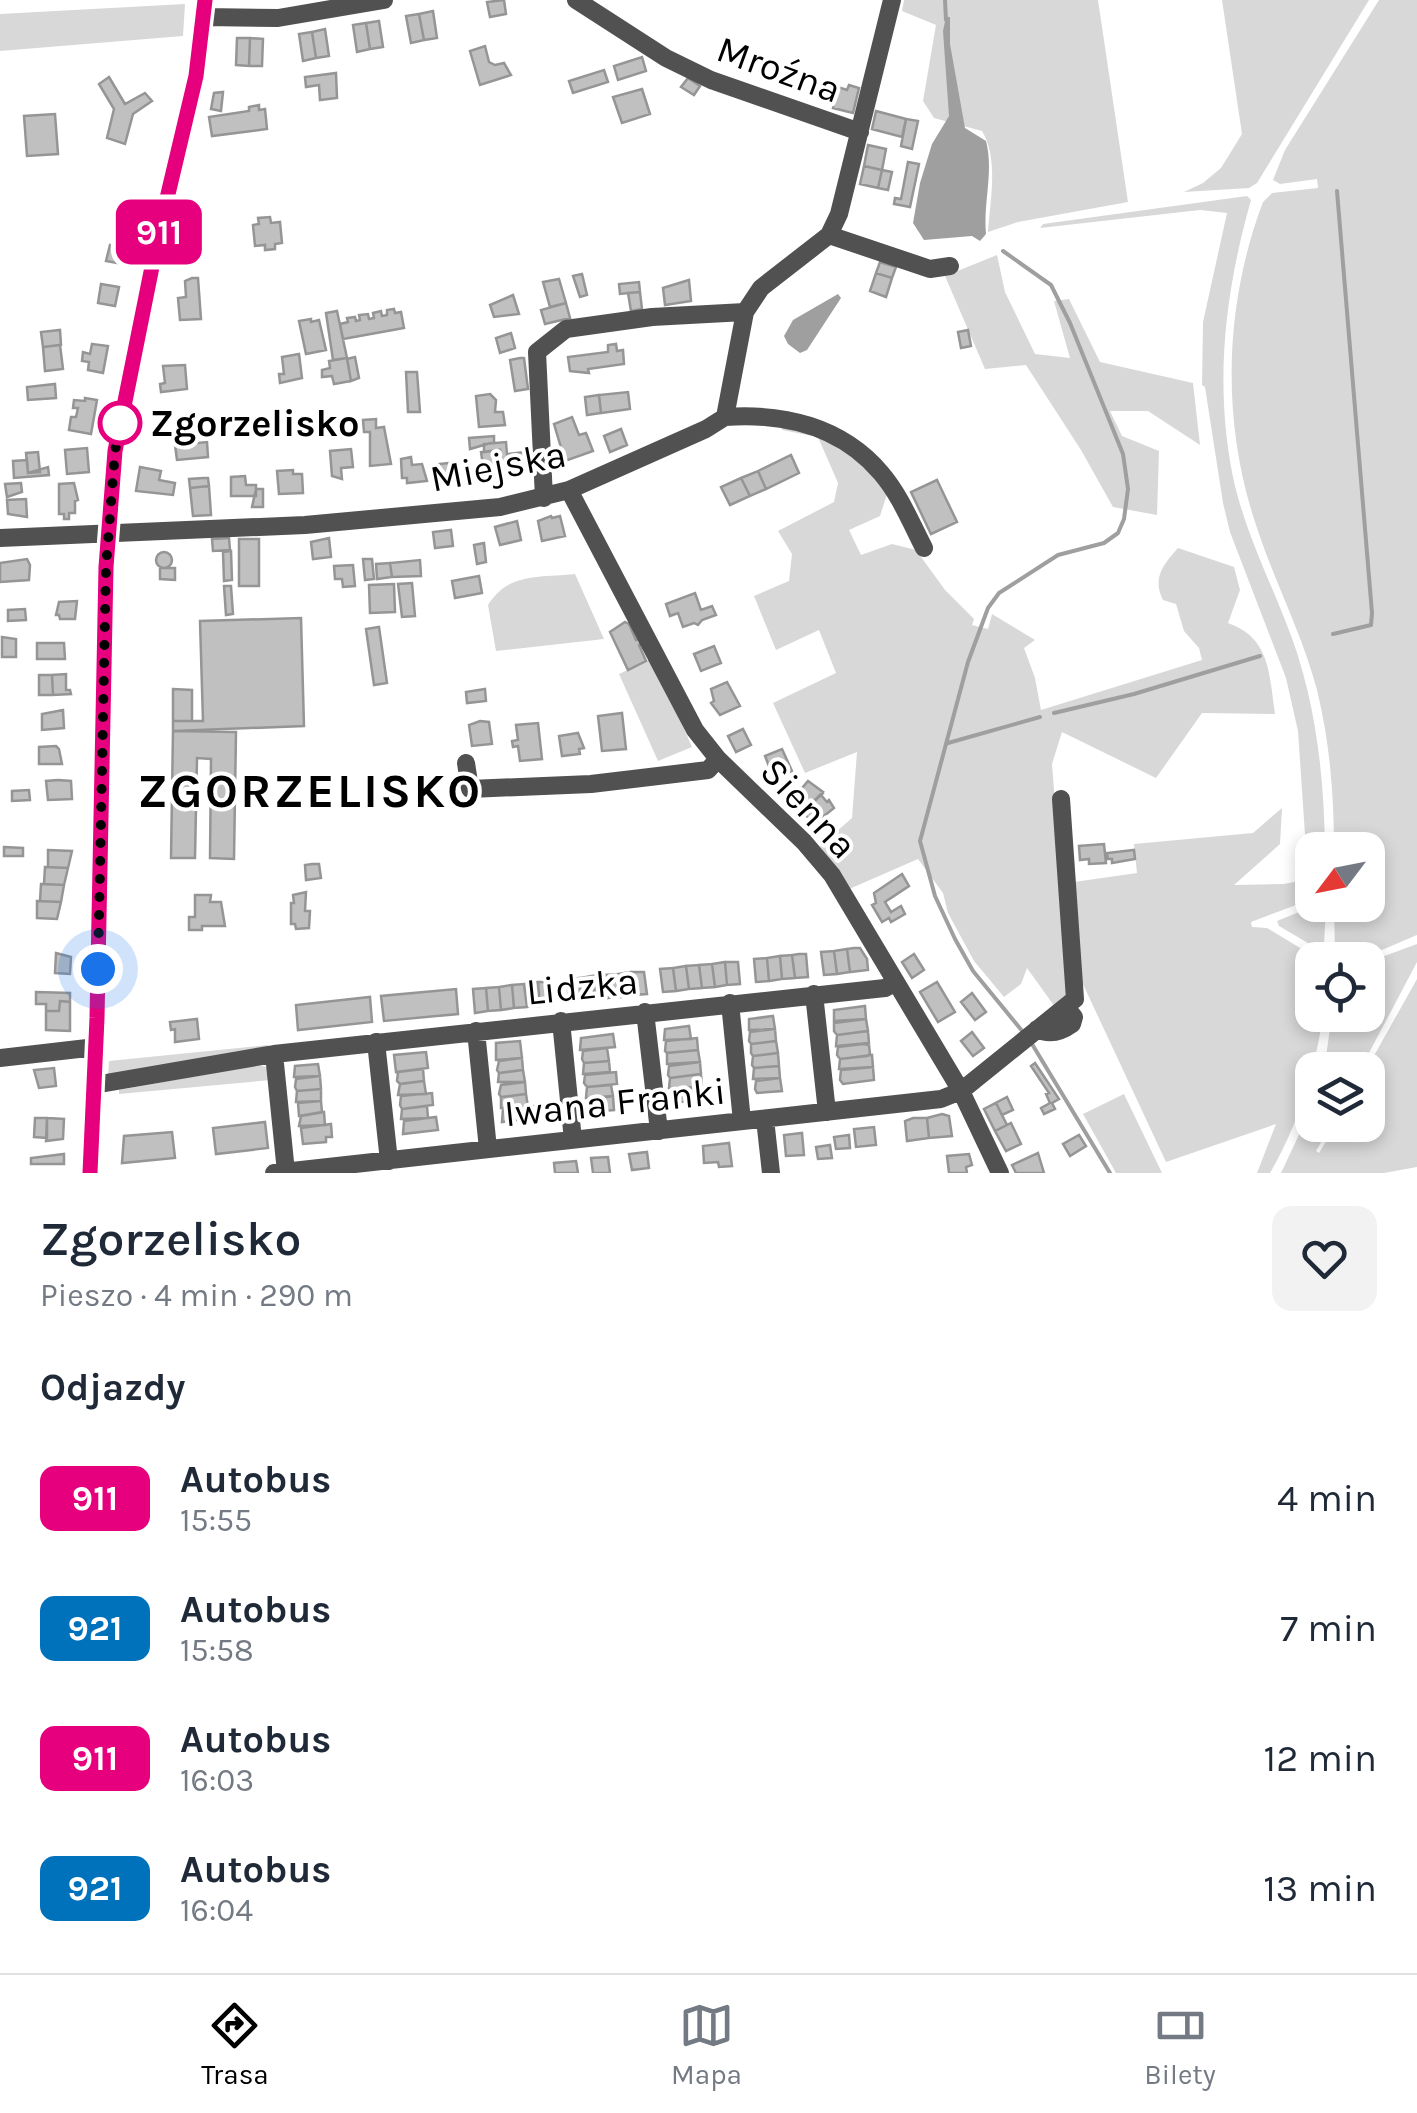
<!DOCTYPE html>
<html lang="pl">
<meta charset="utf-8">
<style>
:root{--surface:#fff;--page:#f2f2f3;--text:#1f2937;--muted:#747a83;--line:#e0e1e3;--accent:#000}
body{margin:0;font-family:Karla,sans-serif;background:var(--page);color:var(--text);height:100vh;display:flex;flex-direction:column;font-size:38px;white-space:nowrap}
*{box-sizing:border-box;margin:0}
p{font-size:32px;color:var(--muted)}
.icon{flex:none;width:55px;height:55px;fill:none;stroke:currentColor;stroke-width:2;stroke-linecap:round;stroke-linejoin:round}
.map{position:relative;height:1173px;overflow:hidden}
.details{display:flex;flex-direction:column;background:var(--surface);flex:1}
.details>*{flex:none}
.badge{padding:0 20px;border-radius:15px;font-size:35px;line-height:65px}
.needle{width:65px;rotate:238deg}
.fabs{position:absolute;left:1295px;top:832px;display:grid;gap:20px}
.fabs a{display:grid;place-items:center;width:90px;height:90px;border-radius:20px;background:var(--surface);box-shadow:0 5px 15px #0003;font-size:50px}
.you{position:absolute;width:50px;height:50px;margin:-25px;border:8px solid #fff;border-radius:50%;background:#1a73e8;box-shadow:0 0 0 15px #1a73e833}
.map>.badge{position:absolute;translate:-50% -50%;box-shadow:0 0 0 5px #fff}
h2{padding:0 40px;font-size:38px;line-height:90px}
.round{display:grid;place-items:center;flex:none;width:105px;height:105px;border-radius:20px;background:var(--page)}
.overview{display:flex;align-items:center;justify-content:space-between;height:170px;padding:0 40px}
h1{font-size:48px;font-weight:600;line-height:75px}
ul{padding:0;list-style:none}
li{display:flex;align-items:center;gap:30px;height:130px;padding:0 40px}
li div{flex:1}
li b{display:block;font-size:38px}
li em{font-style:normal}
li .badge{min-width:110px;font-weight:700;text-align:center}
.tab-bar{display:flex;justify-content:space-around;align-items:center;height:140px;border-top:2px solid var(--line);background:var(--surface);font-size:28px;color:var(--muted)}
.tab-bar a{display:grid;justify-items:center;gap:5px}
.tab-bar .selected{color:var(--accent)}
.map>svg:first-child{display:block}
.green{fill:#d8d8d8}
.water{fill:#9f9f9f}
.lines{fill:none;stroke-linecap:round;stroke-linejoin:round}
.stream{stroke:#9f9f9f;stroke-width:4}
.building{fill:#c0c0c0;stroke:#959595;stroke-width:2.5}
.minor{stroke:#515151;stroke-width:18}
.line-casing{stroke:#fff;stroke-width:22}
.line{stroke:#e6007e;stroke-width:15}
.walk{stroke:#000;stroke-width:10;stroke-dasharray:0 18}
.stop-dot{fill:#fff;stroke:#e6007e;stroke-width:5}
.labels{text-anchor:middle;stroke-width:8;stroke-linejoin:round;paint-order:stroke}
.street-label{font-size:38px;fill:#000;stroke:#fff}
.stop-label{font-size:38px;font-weight:bold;fill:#000;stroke:#fff;text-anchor:start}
.district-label{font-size:48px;font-weight:bold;letter-spacing:2.5px;fill:#000;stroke:#fff}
</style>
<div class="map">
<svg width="1417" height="1173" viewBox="0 0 1417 1173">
<rect width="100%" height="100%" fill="#fff"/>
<!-- green -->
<path class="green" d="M904,0H1098L1128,202L1018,222L988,232C990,201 999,159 982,131L934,118L923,101L936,25L902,11Z
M1222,0H1369L1257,183L1249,188L1184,192L1203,183L1221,168L1242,134Z
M1379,0H1417V935C1392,945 1362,963 1335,954L1334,905H1368V850H1334C1334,796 1330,743 1317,690C1302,633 1274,581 1256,525C1221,421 1224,305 1263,202L1272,193L1318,188L1317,179L1280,184L1273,180L1285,150Z
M185,4L183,36L0,51V14Z
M1247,196L1251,200C1225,292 1214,383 1233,477C1244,528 1266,572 1285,620C1315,693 1324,771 1325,850H1312V899L1251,922L1252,927L1267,928L1320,960H1312V1015H1323C1315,1071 1299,1123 1270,1173H1257L1276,1124L1166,1162L1082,982L1074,882L1137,873L1134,844L1253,833L1282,808L1280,844L1234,885L1284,884L1308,879L1298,731L1286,678L1230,532L1223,503L1205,387L1202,385L1203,322L1227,213L1200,210L1040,228L1043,224Z
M997,255L1005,292L1035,354L1070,358L1054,301L1069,299L1100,362L1193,383L1200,445L1148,411H1110L1122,436L1159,451L1157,515L1113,507L1081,450L1026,365L985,369L945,276Z
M783,421C825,435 864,453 888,491L880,516L849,530L861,555L892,544L916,550L945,590L974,619L972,625L988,629L992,614L1035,640L1024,648L1035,678L1041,710L1202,660L1199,648L1184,631L1176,604L1163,600C1152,578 1163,565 1178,548L1234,567L1240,590L1228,623C1271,638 1269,675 1275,714L1202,713L1156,778L1062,732L1052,764L1070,997L1055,1007L1027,968L1021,984L1004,997L974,961L948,913L943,893L918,859L847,890L820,846L852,818L857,752L805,773L773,703L836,673L819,630L776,650L754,596L789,581L792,554L778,531L834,502L838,483L818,437L782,430Z
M575,574L604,639L496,651L488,605C509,572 539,578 575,574Z
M653,658L692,747L658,761L619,674Z
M1314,906H1326L1324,945L1318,949L1279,926L1277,921Z
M1417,944V962L1360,1070H1324L1332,1015H1368V962Z
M1417,979V1167L1384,1173H1281L1312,1107V1125H1331L1316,1151L1319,1153L1336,1125H1368L1366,1070Z
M268,1045V1048L108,1077L109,1061Z
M259,1065L270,1068L271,1080L119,1094V1090Z
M1124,1094L1162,1173H1116L1083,1114Z"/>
<!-- water -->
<path class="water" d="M946,17H950V44L965,128L986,141C994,171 983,203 986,234L980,241L972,236L924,240L913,223L920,183L932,144L949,116L943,31Z
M838,294L841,298L807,350L800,353L788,344L784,336L793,320Z"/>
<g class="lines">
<!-- stream -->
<path class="stream" d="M945,0L946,20
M1003,251L1051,285L1070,323L1123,454L1128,489L1124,519L1118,533L1104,543L1058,555L999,593L988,608L968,662L920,841L935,896L955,939L973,971L1023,1032
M1333,634L1371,625L1372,613L1337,191
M1054,713L1134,694L1260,656
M948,743L1040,717
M1032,1044L1110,1173"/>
</g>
<!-- building -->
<path class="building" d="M504,0L506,14L490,17L487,2Z
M433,11L437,38L424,40L419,14Z
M419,14L424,40L411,43L406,16Z
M379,21L383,47L370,49L366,23Z
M366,23L370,49L357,52L353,25Z
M325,29L329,56L316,58L312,32Z
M312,32L316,58L303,61L299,34Z
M237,38H250L249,66L236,65Z
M250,38L263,39L262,66H249Z
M485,46L489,62L495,65L504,63L511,75L480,85L470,51Z
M642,57L646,71L618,80L614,66Z
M604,70L608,82L573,93L569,81Z
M336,73L337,98L320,100L319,85L306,87L305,77Z
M109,77L125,104L145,93L152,101L133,114L125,144L107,138L114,109L99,84Z
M688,78L700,86L694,95L681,87Z
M849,85L859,88L853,113L833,108L838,87L847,90Z
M642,89L650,114L622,123L613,97Z
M223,92L221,111L211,109L214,93Z
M259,105V110L265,109L267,129L212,136L209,117L249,111V107Z
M876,111L906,119L902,137L872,129Z
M55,114L58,154L27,156L24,116Z
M906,119L918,121L912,149L901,146Z
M868,145L886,149L882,170L864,166Z
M908,162L919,164L910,207L894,204L895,198L901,199Z
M864,166L882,170L878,188L860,184Z
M882,170L892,172L888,190L878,188Z
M270,217L271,223L280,222L282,243L275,244V249L265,250V245L255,246L253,225L259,224L258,218Z
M110,245L126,248L123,264L106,261Z
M880,262L896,267L892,278L876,273Z
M876,273L892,278L886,297L870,291Z
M582,274L587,295L580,297L573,276Z
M192,278H198L201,319L180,320L178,298L186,297L185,281Z
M559,279L566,303L550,307L543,282Z
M689,280L691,301L665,305L663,288Z
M639,282L640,292L620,294L619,284Z
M101,284L119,287L115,306L98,303Z
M640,292L642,309L631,311L628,293Z
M513,295L519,314L494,317L490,305Z
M566,303L570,318L545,324L541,310Z
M394,309L395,313L401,312L404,328L343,339L340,324L348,322L347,318L355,317L356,321L360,320L359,315L368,314L369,319L374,318L373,313L381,311L382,316L387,315V310Z
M337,311L347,358L333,360L326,313Z
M311,319V322L319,320L326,350L306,354L299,321Z
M60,330L61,345L43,347L41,332Z
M968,330L971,346L961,348L958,332Z
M511,333L515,348L500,353L496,338Z
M92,344L108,346L103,373L88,370L89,362L82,361L83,352L90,354Z
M616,344L617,351L623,350L624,364L588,369L589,373L570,371L568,357L608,352V345Z
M60,345L63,369L45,371L43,347Z
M299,354L302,378L280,383L279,374H284L282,357Z
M355,357L359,378L351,381L347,359Z
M347,358L351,381L334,384L332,376L322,377V370L330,368L329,361Z
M520,358H524L528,389L515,391L510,360Z
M185,365L187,389L161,392L160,384L165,383L163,366Z
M406,372H417L420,412H408Z
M55,384L56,398L28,400L27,387Z
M628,392L630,409L601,413L599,395Z
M490,394L496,400L495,412H503L505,425L479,427L476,396Z
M599,395L601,413L587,415L585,397Z
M85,398L97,400L91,434L69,430L71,417H76L78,408H73L74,400L85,401Z
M572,417L579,435L586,433L593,451L565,461L554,424Z
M376,419V428L384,427L391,464L370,466V432H364L363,420Z
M621,429L627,445L610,452L604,436Z
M494,436V442L470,449L469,438Z
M207,442L208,457L177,460L175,445Z
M506,442L507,454L534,451L535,461L502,465L500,450L484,452V444Z
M87,448L89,472L67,474L65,450Z
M351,449L353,467L341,468L342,479L332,476L330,451Z
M500,450L502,477L485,479L481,452Z
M38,452L40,472L28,473L26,453Z
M791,455L799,473L766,489L758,471Z
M411,457L412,465L422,464L427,481L407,483V478H402L401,459Z
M27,460L28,473L48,467L49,475L14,478L13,461Z
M458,462L459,478L441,483L439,464Z
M140,467L161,471L159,480L175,483L173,495L136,491Z
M293,470V474H302L303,493L279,494L277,471Z
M758,471L766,489L750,496L741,478Z
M245,476L246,485H256V496H231V477Z
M204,478H208L209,486L190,488L189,479Z
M741,478L750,496L730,505L721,487Z
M937,480L957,522L931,534L911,492Z
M21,483L22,492L7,497L5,484Z
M74,483L78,500L75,501V513H69V519H64V514H59V484Z
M209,486L211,515L193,516L190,488Z
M256,489H263V507H252Z
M26,499L27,517L8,514L7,500Z
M551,516L552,518L560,516L565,536L542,541L538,521Z
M517,521L521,540L500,545L495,527Z
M451,530L453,546L435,548L433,532Z
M229,538L230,550L213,551L212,539Z
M329,538L331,557L313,559L311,542Z
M239,539H259V586H239Z
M484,543L486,562L477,564L474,545Z
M231,551L232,580L224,581L223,552Z
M156 560a8 8 0 1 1 16 0a8 8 0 1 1-16 0Z
M27,559L30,565L29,580L0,582V563Z
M363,559H372L374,579L365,580Z
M420,560L421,576L392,577L390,563Z
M390,563L392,577L377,579L376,564Z
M353,565L355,586L343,587L342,579H335L334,566Z
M160,568H175V580L160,579Z
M479,576L482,593L455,598L452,581Z
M412,583L415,616L402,617L398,584Z
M394,584L395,612L370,613L369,585Z
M224,586H231L233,614L226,615Z
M695,593L701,610L712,606L716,615L702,620L698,625L694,623L683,627L678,613L670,616L666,604Z
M77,601L75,619H60L59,615H56L59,602Z
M25,609L26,620L8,621V610Z
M301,618L304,726L173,731V721H203L200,621Z
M625,622L629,624L636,640L640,639L642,643L639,645L646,661L628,670L610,632Z
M379,627L387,683L374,685L366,629Z
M2,637L16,639V657H2Z
M37,643H64L65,659H37Z
M714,646L721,663L701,671L694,654Z
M66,674V690H70L71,694L53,695L52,675Z
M39,675H52L53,695H39Z
M727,682L740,706L720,715L711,703L714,701L711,689Z
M173,689L192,690V721H173Z
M485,689L486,701L467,703L466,692Z
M63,710L64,728L42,730V714Z
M622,713L626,749L602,751L598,716Z
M480,721L489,722L492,744L472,746L469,725Z
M538,723L542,759L520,761L518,746L513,747L512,741L518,740L516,725Z
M743,729L751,745L736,752L728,736Z
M173,731L236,732L234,859L210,858L211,759L197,758L195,858H171Z
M578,733L584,748L579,749L580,754L562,756L559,736Z
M56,746L59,749L62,764H39V747Z
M782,749L792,771L774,779L765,756Z
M58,780L71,781L72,799L48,800L46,781Z
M808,781L823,792L805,810L792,800Z
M29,790L30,800L12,801V791Z
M824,792L821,795L827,802L829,800L834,808L814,824L803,812Z
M1104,844L1106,863L1089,864V859L1080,860L1079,846Z
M4,847L23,848V856H4Z
M48,850L72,851L68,868L45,867H48Z
M1134,850L1135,859L1112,863V859H1108L1107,853Z
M312,864H319L321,878L306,880L305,865Z
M45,867L68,868L64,885L41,884H44Z
M902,874L909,886L885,902L891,912L901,906L905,914L891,922L889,918L882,922L872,905L876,903L874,893Z
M41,884L64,885L61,902L37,901H40Z
M306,892L305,911H310L309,928L296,929L295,924H291V903H294L293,895Z
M195,895H211L210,902H221L225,926H202V930H189V917H195Z
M37,901L61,902L57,919L37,918Z
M854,948H860L867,959L868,970L850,972L847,949Z
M847,949L850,972L837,974L834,951Z
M834,951L837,974L824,975L821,952Z
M56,953L71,957L70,974L55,973Z
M799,954H806L808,977L795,978L792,955Z
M914,954L924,970L912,978L902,962Z
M792,955L795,978L782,979L780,956Z
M780,956L782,979L769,981L767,958Z
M767,958L769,981L756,982L754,959Z
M725,962H738L740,984L727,985Z
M725,962L727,985L715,987L712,964Z
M712,964L715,987L702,988L699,965Z
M699,965L702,988L689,989L686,966Z
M686,966L689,989L676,991L673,968Z
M673,968L676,991L663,992L660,969Z
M631,972H644L647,994L634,995Z
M631,972L634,995L621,997L618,974Z
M618,974L621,997L608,998L605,975Z
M605,975L608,998L595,999L593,976Z
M592,976L595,999L582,1001L580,978Z
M579,978L582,1001L569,1002L567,979Z
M538,982L540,1006L527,1007L525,984Z
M538,982H551L553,1004L540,1006Z
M937,982L955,1012L938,1022L920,992Z
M524,984L527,1007L514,1008L512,985Z
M511,985H512L514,1008L501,1010L499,987Z
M499,987L501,1010L488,1011L486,988Z
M486,988L488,1011L475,1013L473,989Z
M456,989L458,1014L384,1021L381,996Z
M36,992L70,993V1002L60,1001L59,1011H46V1004H36Z
M972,993L986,1012L975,1020L961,1002Z
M370,997L372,1022L298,1030L296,1005Z
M60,1001L70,1002V1031L46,1030V1011H59Z
M865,1006L866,1019L834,1021V1010Z
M773,1016L775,1029L749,1030V1019Z
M197,1019L199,1039L175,1042V1029L171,1030L170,1022Z
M866,1019L868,1031L837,1035L834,1031V1023Z
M689,1026L691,1039L664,1040L665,1029Z
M775,1029L776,1041L751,1044L749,1041L750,1032Z
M868,1031L869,1043L836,1046L837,1035Z
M972,1032L984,1048L973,1056L961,1041Z
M613,1034L615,1047L580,1050L581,1038Z
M697,1038L698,1050L667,1053L665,1051L666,1041Z
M520,1041L522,1058L496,1060V1043Z
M776,1041L778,1053L753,1056L751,1053V1044Z
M863,1044L869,1045L870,1054L867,1056L840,1059L837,1055L838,1047Z
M607,1048L609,1061L584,1063L582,1059L583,1051Z
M698,1050L700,1062L667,1064V1053Z
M426,1052L428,1068L396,1072L394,1055Z
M778,1053L779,1066L754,1068L752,1065L753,1056Z
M872,1055L873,1067L839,1069L840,1059Z
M522,1058L523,1070L499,1073L497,1070L499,1061Z
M609,1061L610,1072L583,1074L584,1063Z
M700,1062L701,1074L670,1078L668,1075L669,1066Z
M1035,1063L1059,1099L1052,1103L1055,1109L1044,1114L1041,1108L1050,1103L1046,1094L1049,1093L1031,1066Z
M318,1064L320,1076L294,1077L295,1066Z
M779,1066L780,1078L753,1079L754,1068Z
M873,1067L874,1080L843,1084L840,1080L841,1070Z
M54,1068L56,1086L39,1088L34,1070Z
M423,1069L424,1081L400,1084L397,1081L398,1072Z
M523,1070L525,1082H498L499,1073Z
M616,1072L617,1084L587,1087L584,1083L585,1075Z
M701,1074L702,1087L669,1088L670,1078Z
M320,1076L321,1089L297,1091L295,1087L296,1079Z
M780,1078L782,1091L757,1093L755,1089L756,1081Z
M424,1081L426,1094L398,1095L400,1084Z
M525,1082L526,1094L501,1097L499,1094L501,1085Z
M611,1085L613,1096L586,1098L587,1087Z
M697,1087L698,1100L673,1103L670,1099L672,1090Z
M321,1089V1101L296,1102L297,1091Z
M432,1093L433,1105L402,1109L400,1105L401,1096Z
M526,1094L528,1107L501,1108V1097Z
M613,1096L614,1110L590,1112L588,1100Z
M1007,1097L1013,1110L1002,1115L996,1103L984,1109Z
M321,1101L322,1112L299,1116L298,1103Z
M996,1103L1007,1125L995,1131L984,1109Z
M427,1106L428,1118L401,1119L402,1109Z
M534,1106L535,1118L502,1122L503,1109Z
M324,1112L325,1125L299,1126L301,1116Z
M942,1114L949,1116L952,1136L929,1138L927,1118Z
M436,1117L438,1130L403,1134L404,1121Z
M35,1118H47V1138L34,1137Z
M47,1118L64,1119L63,1139L46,1141Z
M913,1118H927L929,1138L907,1141L905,1121Z
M265,1122L268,1148L216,1154L213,1128Z
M1011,1123L1021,1144L1006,1151L995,1131Z
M331,1124L332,1137H326V1142L303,1144L301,1128Z
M874,1127L876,1145L856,1147L854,1129Z
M172,1132L175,1158L122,1163L124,1136Z
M802,1133L804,1155L786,1156L784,1135Z
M849,1135L850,1148L836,1149L834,1137Z
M1079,1135L1086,1146L1070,1156L1063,1144Z
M729,1143L732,1166L719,1167L718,1162L704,1163L703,1146Z
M830,1145L832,1158L818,1159L816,1147Z
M647,1152L649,1168L632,1170L629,1154Z
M1038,1153L1044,1173H1016L1012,1165Z
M64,1154V1164H31V1158Z
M969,1154L972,1165L966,1167L967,1173H949L947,1156Z
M608,1157L610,1173H593L591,1158Z
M576,1161L578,1173H555L554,1163Z"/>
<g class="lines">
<!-- minor -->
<path class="minor" d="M576,0L666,58L711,80L860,132
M204,17L278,18L384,0
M829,235L930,269L950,266
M725,417C783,413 841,426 881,473C900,495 911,523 924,548
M569,490L695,730L718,759L804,842L832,875L961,1091L1000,1173
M544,498L537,352L566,329L652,317L745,312
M0,538L305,525L500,507L569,490L706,429L725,417L745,312L761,288L829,235L839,214L892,0
M466,763L470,789L591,784L708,770L718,759
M814,994L827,1112
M730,1003L742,1121
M645,1012L659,1131
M561,1021L573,1140
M1037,1029C1049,1035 1061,1032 1072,1024L1074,1017L1066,1007
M476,1031L488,1149
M376,1042L389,1161
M274,1054L286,1172
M0,1058L96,1047
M94,1085L274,1054L885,988L896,982
M765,1119L771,1173
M90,1173L97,1018L105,567L115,451L159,231L193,95L205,0
M274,1173L941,1099L961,1091L1075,999L1061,799"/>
</g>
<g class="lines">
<defs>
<path id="line" d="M90,1173L97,1018L106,567L115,451L159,232L196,76L205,0"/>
</defs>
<!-- line casing -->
<use href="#line" class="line-casing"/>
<!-- line -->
<use href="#line" class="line"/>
<!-- walk -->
<path class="walk" d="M98,969L106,567L115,451L122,414L120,423"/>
</g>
<!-- markers -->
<circle class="stop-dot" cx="120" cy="423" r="20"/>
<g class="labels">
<!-- street labels -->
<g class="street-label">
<text transform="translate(779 69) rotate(20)" y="13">Mroźna</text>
<text transform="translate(498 466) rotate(-11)" y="13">Miejska</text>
<text transform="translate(809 808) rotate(47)" y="13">Sienna</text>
<text transform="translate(582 986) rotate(-6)" y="13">Lidzka</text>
<text transform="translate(615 1102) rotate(-6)" y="13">Iwana Franki</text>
</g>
<!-- stop labels -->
<g class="stop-label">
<text x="150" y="436">Zgorzelisko</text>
</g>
<!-- district labels -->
<g class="district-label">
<text x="310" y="807">ZGORZELISKO</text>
</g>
</g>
</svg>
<div class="fabs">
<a><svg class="needle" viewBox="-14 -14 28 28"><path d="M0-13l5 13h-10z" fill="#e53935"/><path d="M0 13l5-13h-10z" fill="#747a83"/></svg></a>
<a><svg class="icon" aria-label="locate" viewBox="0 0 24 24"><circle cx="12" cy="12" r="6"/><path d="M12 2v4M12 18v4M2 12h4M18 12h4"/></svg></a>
<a><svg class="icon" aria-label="layers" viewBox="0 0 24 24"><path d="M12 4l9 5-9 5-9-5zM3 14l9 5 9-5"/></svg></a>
</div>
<div class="you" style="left:98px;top:969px"></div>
<b class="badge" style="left:159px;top:232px;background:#e6007e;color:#fff">911</b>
</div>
<section class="details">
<div class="overview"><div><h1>Zgorzelisko</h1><p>Pieszo · 4 min · 290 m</p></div><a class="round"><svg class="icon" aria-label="heart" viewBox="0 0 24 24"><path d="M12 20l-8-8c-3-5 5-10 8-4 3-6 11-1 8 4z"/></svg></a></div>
<h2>Odjazdy</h2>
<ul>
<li><span class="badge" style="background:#e6007e;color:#fff">911</span><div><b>Autobus</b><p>15:55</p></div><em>4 min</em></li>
<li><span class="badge" style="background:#0072bc;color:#fff">921</span><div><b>Autobus</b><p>15:58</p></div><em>7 min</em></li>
<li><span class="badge" style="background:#e6007e;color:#fff">911</span><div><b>Autobus</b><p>16:03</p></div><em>12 min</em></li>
<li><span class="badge" style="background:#0072bc;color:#fff">921</span><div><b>Autobus</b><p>16:04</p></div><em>13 min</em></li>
</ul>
</section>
<nav class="tab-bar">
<a class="selected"><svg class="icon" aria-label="directions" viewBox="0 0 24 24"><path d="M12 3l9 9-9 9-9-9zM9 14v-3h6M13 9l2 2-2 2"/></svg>Trasa</a>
<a><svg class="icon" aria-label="map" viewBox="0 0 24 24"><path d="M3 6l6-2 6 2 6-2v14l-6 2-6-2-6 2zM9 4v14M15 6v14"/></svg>Mapa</a>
<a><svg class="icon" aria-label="tickets" viewBox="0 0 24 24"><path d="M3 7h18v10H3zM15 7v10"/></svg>Bilety</a>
</nav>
